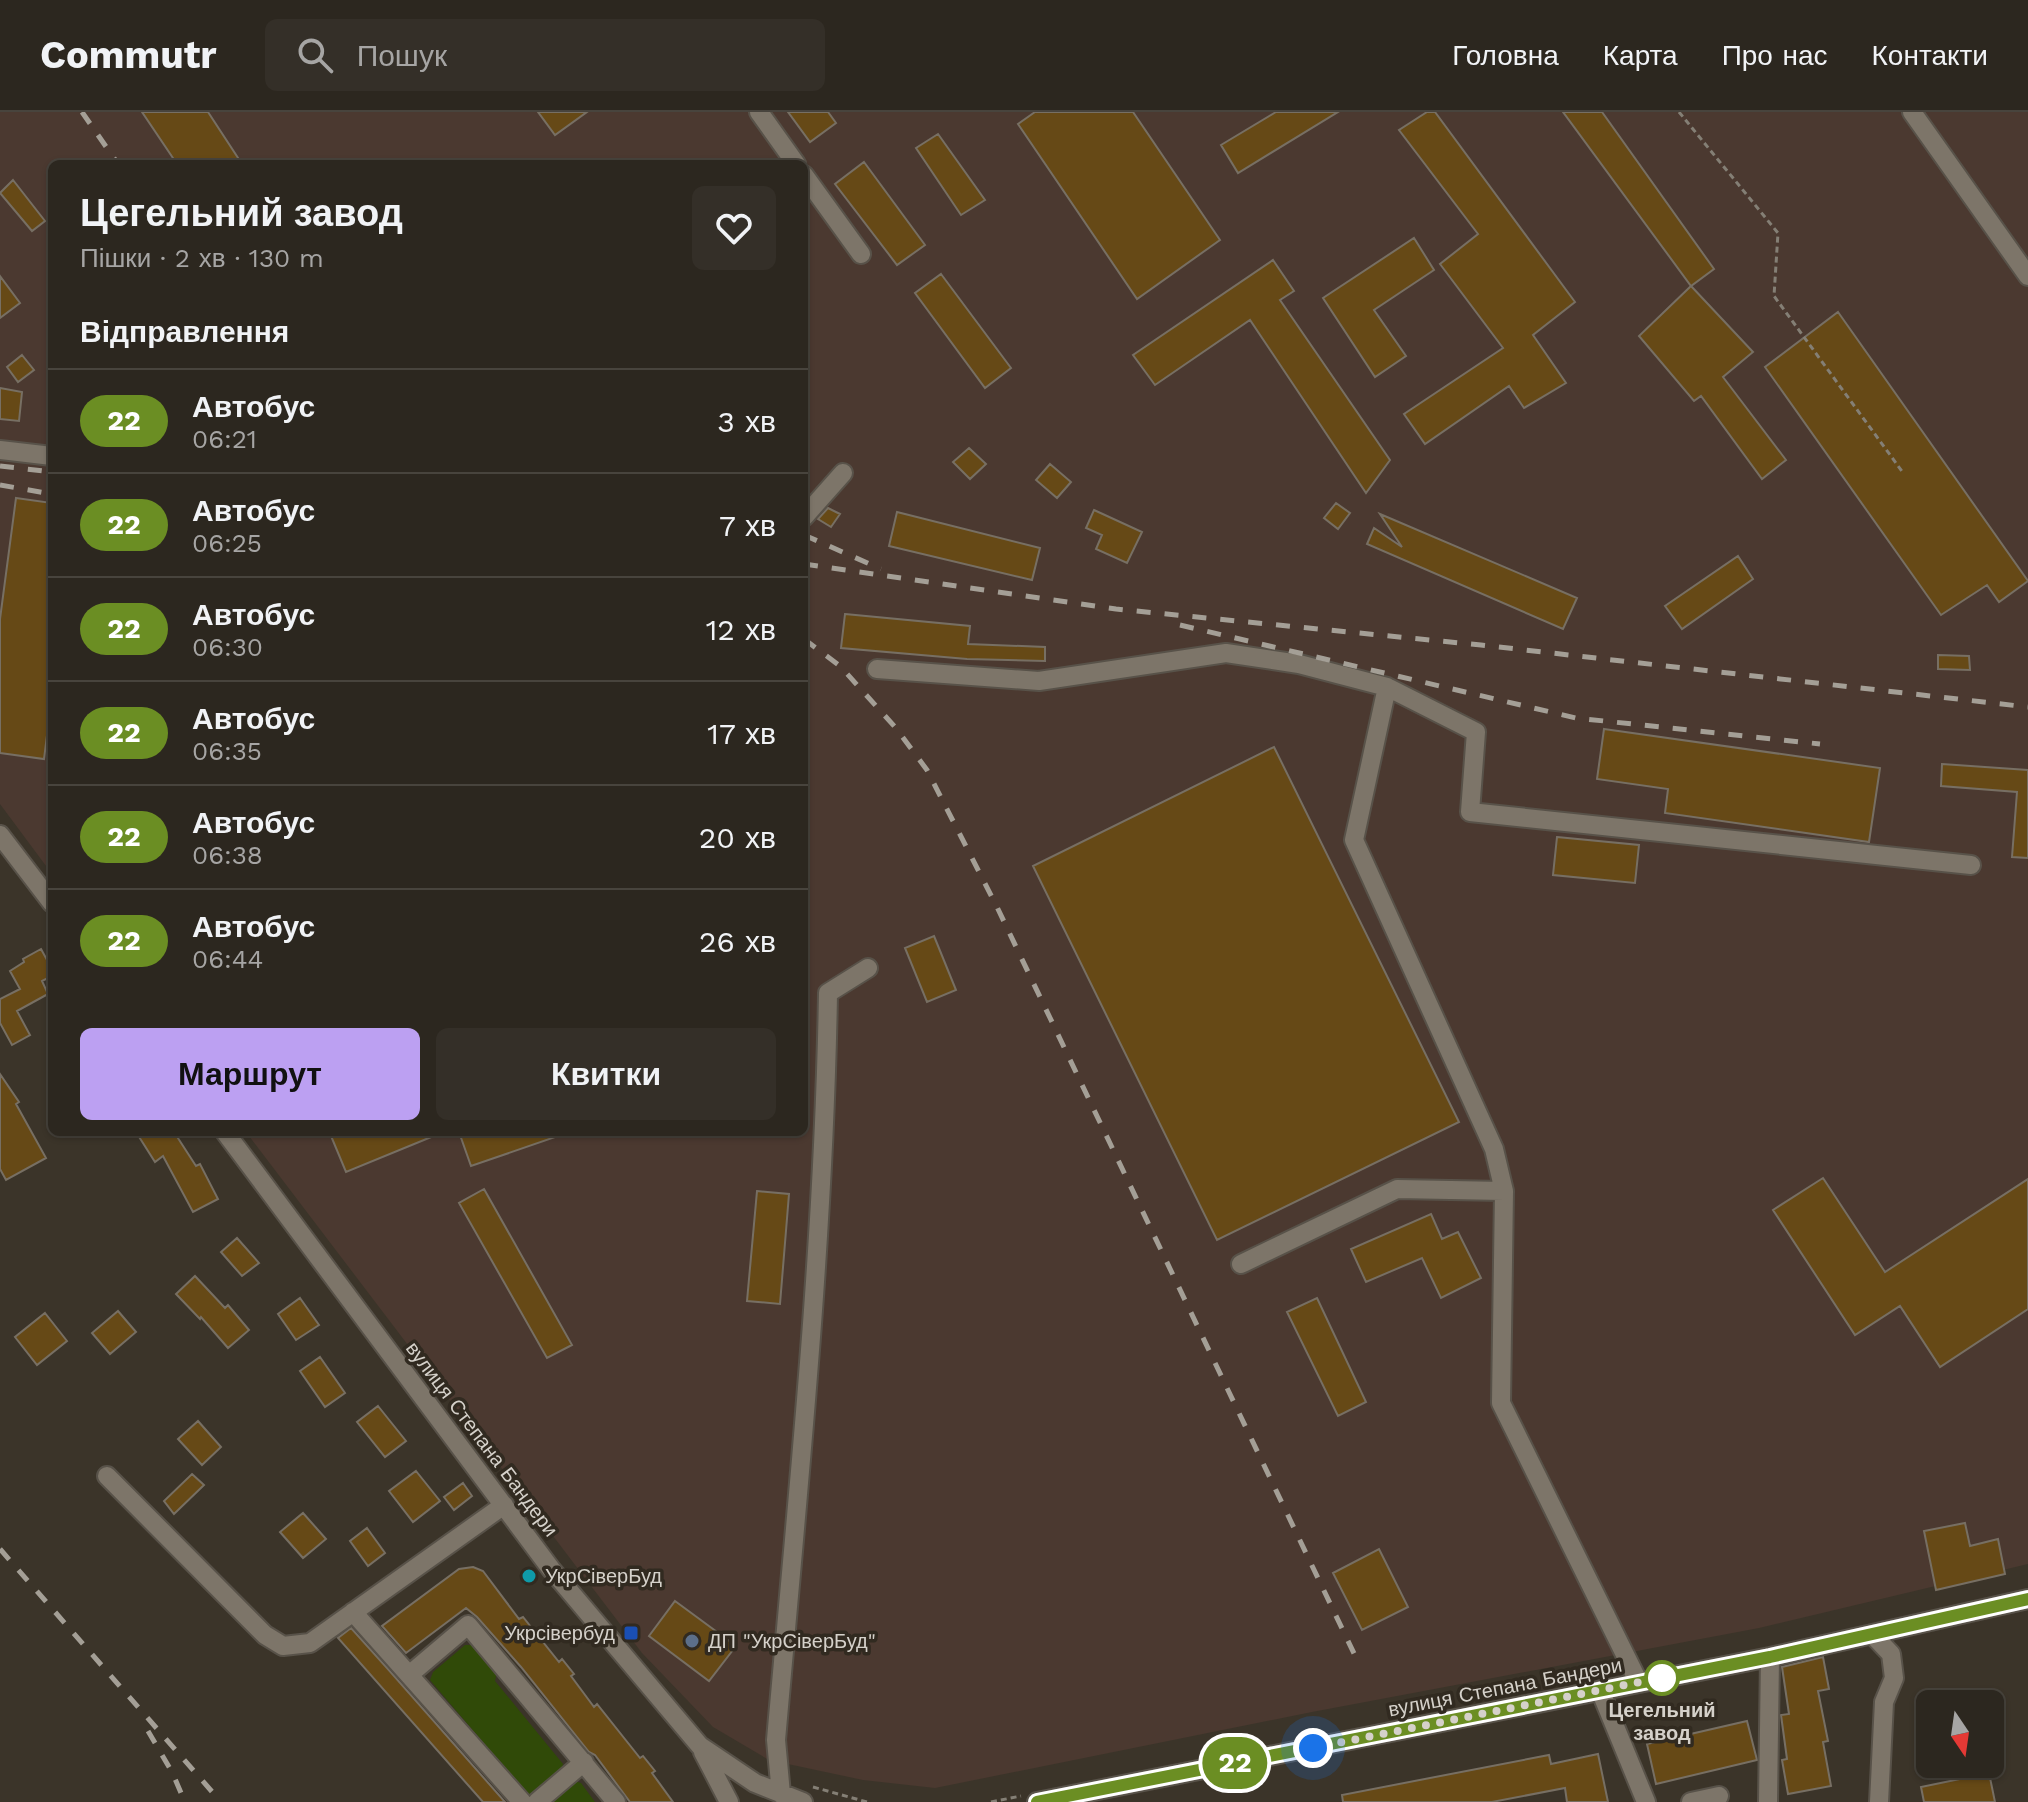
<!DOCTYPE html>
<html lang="uk">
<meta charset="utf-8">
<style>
:root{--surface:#2c271f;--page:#342f28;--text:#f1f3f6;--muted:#a6a5a4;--line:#48443d;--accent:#bca0f2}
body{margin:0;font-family:"Work Sans",sans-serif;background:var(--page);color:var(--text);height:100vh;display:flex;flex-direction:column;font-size:30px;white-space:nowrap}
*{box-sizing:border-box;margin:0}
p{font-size:26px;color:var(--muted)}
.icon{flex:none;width:44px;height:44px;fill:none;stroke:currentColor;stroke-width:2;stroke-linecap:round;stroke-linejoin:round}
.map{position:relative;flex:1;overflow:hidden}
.sheet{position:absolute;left:48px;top:48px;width:760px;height:976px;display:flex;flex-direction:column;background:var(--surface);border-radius:12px;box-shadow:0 2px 6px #0004,0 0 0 2px var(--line)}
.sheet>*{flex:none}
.badge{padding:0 16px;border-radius:26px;font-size:28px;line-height:52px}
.needle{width:52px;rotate:167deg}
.buttons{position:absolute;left:1916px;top:1578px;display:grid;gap:16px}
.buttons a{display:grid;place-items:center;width:88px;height:88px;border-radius:12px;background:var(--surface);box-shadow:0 2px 6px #0004,0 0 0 2px var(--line);font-size:40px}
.you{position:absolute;width:40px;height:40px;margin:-20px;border:6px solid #fff;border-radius:50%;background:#1a73e8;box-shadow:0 0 0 12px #1a73e833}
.map>.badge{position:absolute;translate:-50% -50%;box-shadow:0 0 0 4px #fff}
h2{padding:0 32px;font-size:30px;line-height:72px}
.round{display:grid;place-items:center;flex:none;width:84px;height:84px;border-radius:12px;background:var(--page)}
.summary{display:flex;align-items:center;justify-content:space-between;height:136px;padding:0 32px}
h1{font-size:38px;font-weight:800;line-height:60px}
.action{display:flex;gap:16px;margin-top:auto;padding:16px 32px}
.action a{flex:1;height:92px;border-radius:12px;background:var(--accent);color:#111;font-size:32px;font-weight:800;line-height:92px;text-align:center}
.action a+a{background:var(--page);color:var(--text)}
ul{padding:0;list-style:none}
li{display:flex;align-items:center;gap:24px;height:104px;padding:0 32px;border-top:2px solid var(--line)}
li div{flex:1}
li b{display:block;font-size:30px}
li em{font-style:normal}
li .badge{min-width:88px;font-weight:700;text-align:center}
header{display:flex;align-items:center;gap:48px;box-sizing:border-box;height:112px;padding:0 40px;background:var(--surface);border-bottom:2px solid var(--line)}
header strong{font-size:38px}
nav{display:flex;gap:44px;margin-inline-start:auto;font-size:28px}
.search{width:560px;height:72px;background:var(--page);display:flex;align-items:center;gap:20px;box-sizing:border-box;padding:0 28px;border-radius:12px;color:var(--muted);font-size:30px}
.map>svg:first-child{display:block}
.industrial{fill:#4b3930}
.green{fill:#304a08}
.building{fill:#664916;stroke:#776f63;stroke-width:2}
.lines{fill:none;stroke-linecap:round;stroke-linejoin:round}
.minor-casing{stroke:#585249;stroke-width:22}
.path{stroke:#847f75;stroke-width:3;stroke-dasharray:6 4;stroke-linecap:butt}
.minor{stroke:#7d7569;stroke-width:18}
.rail{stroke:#a49f96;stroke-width:5;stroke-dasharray:14 14;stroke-linecap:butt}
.line-casing{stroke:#fff;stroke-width:18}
.line{stroke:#6b8e23;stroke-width:12}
.walk{stroke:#d5d1ca;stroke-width:8;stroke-dasharray:0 14.4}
.culture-dot{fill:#0f9aa8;stroke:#312a20;stroke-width:3}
.transit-dot{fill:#1a4fb4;stroke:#312a20;stroke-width:3}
.service-dot{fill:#5c6f8a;stroke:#312a20;stroke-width:3}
.stop-dot{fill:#fff;stroke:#6b8e23;stroke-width:4}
.labels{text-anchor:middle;stroke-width:7;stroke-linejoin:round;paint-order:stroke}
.street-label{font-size:20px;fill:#d5d1ca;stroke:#312a20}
.poi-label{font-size:20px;fill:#d5d1ca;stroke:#312a20;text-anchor:start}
.stop-label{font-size:20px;font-weight:bold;fill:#d5d1ca;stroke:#312a20}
</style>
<header>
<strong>Commutr</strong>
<div class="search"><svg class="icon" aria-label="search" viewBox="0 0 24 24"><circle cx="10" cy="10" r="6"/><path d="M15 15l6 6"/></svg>Пошук</div>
<nav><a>Головна</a><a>Карта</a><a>Про нас</a><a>Контакти</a></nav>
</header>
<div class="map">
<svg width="2028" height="1690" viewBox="0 0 2028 1690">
<rect width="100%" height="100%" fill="#3b3429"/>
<!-- industrial -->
<path class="industrial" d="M0,0H2028V1452L1759,1516L1312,1600L935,1676L863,1668L769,1648L713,1615L642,1541L246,1020H804V52H52V762L0,692Z"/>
<!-- green -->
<path class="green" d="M465,1533H473L497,1560L495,1569L563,1652L560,1664L536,1683L527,1682L430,1568L433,1560Z
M574,1669L581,1671L595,1690H546Z"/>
<!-- building -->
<path class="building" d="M142,0H208L242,52H177Z
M538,0H587L555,23Z
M788,0H828L836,11L810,30Z
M1035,0H1133L1220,128L1137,187L1018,12Z
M1276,0H1338L1238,61L1221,33Z
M1427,0H1435L1575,190L1533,223L1566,271L1524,296L1509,274L1425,332L1404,302L1503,236L1440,152L1478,122L1399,18Z
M1563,0H1602L1714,157L1691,174Z
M938,22L985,88L961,103L916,36Z
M864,50L925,133L897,153L835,72Z
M13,68L45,109L32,119L0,81Z
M1414,126L1434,158L1374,198L1406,244L1375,265L1323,186Z
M1273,148L1294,179L1280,188L1390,348L1366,381L1250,208L1155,273L1133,243Z
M941,162L1011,256L985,276L915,181Z
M0,164L20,191L0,206Z
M1691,174L1753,240L1723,265L1786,348L1762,367L1701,284L1694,289L1639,224Z
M1838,200L2028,469L1999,490L1987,473L1941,503L1765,255Z
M22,243L34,258L18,270L7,255Z
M0,276L22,280L19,309L0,307Z
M969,336L986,352L970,367L953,350Z
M1050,352L1071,370L1057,386L1036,368Z
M16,386L52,391V583L44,647L0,641V507Z
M1336,391L1350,401L1338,417L1324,406Z
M828,396L840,402L831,415L818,407Z
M1094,398L1142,420L1127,451L1096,437L1102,423L1086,416Z
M897,400L1040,436L1032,468L889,434Z
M1380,402L1577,486L1563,517L1367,432L1374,416L1402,435Z
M1738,444L1753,467L1682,517L1665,494Z
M845,502L970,514L968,532L1045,535V549L967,547L841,536Z
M1938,543L1969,544L1970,558L1938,557Z
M1604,617L1880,656L1869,730L1665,701L1668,677L1597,667Z
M1274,635L1459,1010L1217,1128L1033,754Z
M1942,652L2028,658V746L2012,745L2017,680L1941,674Z
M1557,725L1639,733L1635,771L1553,763Z
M934,824L956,878L927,890L905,836Z
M41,837L52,857V864L42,869L48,882L17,899L30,923L12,933L0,911V887L20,877L10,859L24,850L23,847Z
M0,962L19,990L16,992L46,1046L6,1068L0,1057Z
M136,1020H174L196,1054L200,1052L218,1087L193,1100L163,1044L155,1050Z
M340,1020H441V1021L346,1060L331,1024Z
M459,1020H563L564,1022L471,1054Z
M1823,1066L1885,1160L2028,1067V1197L1940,1255L1900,1194L1855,1223L1773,1098Z
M484,1077L572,1233L547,1246L459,1091Z
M757,1079L789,1082L780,1192L747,1189Z
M1431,1102L1442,1127L1458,1120L1481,1166L1441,1186L1422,1146L1366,1170L1351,1137Z
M237,1126L259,1151L242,1164L221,1140Z
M195,1164L225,1196L228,1193L249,1218L228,1236L201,1205L200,1207L176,1182Z
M300,1186L319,1213L296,1228L278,1202Z
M1317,1186L1366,1290L1338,1304L1287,1200Z
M118,1199L136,1220L110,1242L92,1221Z
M45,1201L67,1229L37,1253L15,1225Z
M320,1245L345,1281L325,1295L300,1259Z
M378,1294L406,1329L385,1345L357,1310Z
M198,1309L221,1335L202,1353L178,1327Z
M416,1359L440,1389L413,1410L389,1379Z
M192,1362L204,1373L174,1402L164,1389Z
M463,1371L472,1384L454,1398L444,1385Z
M303,1401L326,1427L303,1446L280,1420Z
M1965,1411L1970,1434L1998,1427L2005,1462L1936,1478L1924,1419Z
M367,1416L385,1441L368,1454L350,1429Z
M1379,1437L1408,1495L1362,1518L1333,1461Z
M473,1455L483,1459L519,1507L523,1505L559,1550L562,1547L574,1562L571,1564L594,1595L597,1592L640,1646L643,1644L655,1659L652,1661L673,1690H630L595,1643L589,1640L521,1555L477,1505L466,1496L406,1541L382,1514L459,1457Z
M675,1489L736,1534L709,1569L649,1524Z
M351,1516L387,1556L505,1690H483L338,1526Z
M1823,1545L1829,1577L1818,1579L1828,1629L1823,1630L1831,1674L1788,1682L1782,1648L1787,1647L1781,1603L1789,1602L1782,1555Z
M1747,1609L1757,1648L1656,1672L1647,1632Z
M1598,1642L1608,1690H1567L1565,1676L1492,1690H1343L1342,1683L1549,1643L1551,1652Z
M1989,1661L1995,1690H1924L1921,1675Z"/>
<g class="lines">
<defs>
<path id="minor" d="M759,0L796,52
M1912,0L2028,164
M804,63L861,142
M0,338L52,344
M804,405L843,361
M877,557L1039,569L1226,541L1299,552L1387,575L1476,620L1470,700L1971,753
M1387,575L1354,728L1494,1037L1504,1079L1501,1291L1639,1571
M0,723L52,791
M225,1020L551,1457L700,1634L755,1671L803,1690
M1241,1152L1397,1077L1504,1079
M107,1364L265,1523L283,1534L310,1531L504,1393
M353,1500L522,1690
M1872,1522L1891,1542L1894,1566L1884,1590L1879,1690
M409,1563L468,1513L616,1690
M1600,1578L1646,1690
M703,1640L729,1690
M781,1682L776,1628C798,1379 824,1130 828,881L868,856
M537,1690L584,1650
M1037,1690L1770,1545L2028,1487
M1691,1690L1719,1684
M1768,1690L1770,1545"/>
</defs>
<!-- minor casing -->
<use href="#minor" class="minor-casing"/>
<!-- path -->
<path class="path" d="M1679,0L1778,121L1774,184L1904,362
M813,1675L867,1690
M991,1690L1021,1684"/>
<!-- minor -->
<use href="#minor" class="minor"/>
<!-- rail -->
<path class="rail" d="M82,0L118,52
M0,354L52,360
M0,373L52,382
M804,423L881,457
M804,452L1116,497L1481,533L2028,595
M1180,513L1576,606L1820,632
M804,527L840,554L895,615L927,658L997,795L1360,1554
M0,1437L221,1690
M148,1619L172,1660L185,1690"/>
</g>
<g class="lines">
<defs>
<path id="line" d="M1037,1690L1770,1545L2028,1487"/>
</defs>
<!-- line casing -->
<use href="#line" class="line-casing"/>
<!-- line -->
<use href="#line" class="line"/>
<!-- walk -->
<path class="walk" d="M1313,1636L1665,1565L1662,1566"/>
</g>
<!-- markers -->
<circle class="culture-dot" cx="529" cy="1464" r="8"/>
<rect class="transit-dot" x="623" y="1513" width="16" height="16" rx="4"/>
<circle class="service-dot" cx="692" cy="1529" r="8"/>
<circle class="stop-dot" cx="1662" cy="1566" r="16"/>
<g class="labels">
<!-- street labels -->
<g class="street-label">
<text transform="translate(482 1327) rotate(53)" y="7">вулиця Степана Бандери</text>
<text transform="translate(1505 1575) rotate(-11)" y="7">вулиця Степана Бандери</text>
</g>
<!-- poi labels -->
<g class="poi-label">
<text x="545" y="1471">УкрСіверБуд</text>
<text x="615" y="1528" text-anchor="end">Укрсівербуд</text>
<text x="708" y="1536">ДП "УкрСіверБуд"</text>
</g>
<!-- stop labels -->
<g class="stop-label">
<text x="1662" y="1605">Цегельний<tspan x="1662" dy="23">завод</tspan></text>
</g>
</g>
</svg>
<div class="buttons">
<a><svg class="needle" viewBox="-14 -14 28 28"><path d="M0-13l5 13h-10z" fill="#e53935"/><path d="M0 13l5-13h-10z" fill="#a6a5a4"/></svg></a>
</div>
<div class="you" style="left:1313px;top:1636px"></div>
<b class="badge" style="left:1235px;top:1651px;background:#6b8e23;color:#fff">22</b>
<section class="sheet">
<div class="summary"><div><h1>Цегельний завод</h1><p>Пішки · 2 хв · 130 m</p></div><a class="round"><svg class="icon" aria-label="heart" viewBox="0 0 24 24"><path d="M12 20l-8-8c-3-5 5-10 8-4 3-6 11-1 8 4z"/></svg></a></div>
<h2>Відправлення</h2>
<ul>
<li><span class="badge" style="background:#6b8e23;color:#fff">22</span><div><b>Автобус</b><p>06:21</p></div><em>3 хв</em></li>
<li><span class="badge" style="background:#6b8e23;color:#fff">22</span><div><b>Автобус</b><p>06:25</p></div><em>7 хв</em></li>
<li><span class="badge" style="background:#6b8e23;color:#fff">22</span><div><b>Автобус</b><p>06:30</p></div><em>12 хв</em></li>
<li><span class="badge" style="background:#6b8e23;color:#fff">22</span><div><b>Автобус</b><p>06:35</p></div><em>17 хв</em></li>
<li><span class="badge" style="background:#6b8e23;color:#fff">22</span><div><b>Автобус</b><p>06:38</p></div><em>20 хв</em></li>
<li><span class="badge" style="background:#6b8e23;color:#fff">22</span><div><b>Автобус</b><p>06:44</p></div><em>26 хв</em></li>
</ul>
<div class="action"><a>Маршрут</a><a>Квитки</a></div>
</section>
</div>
